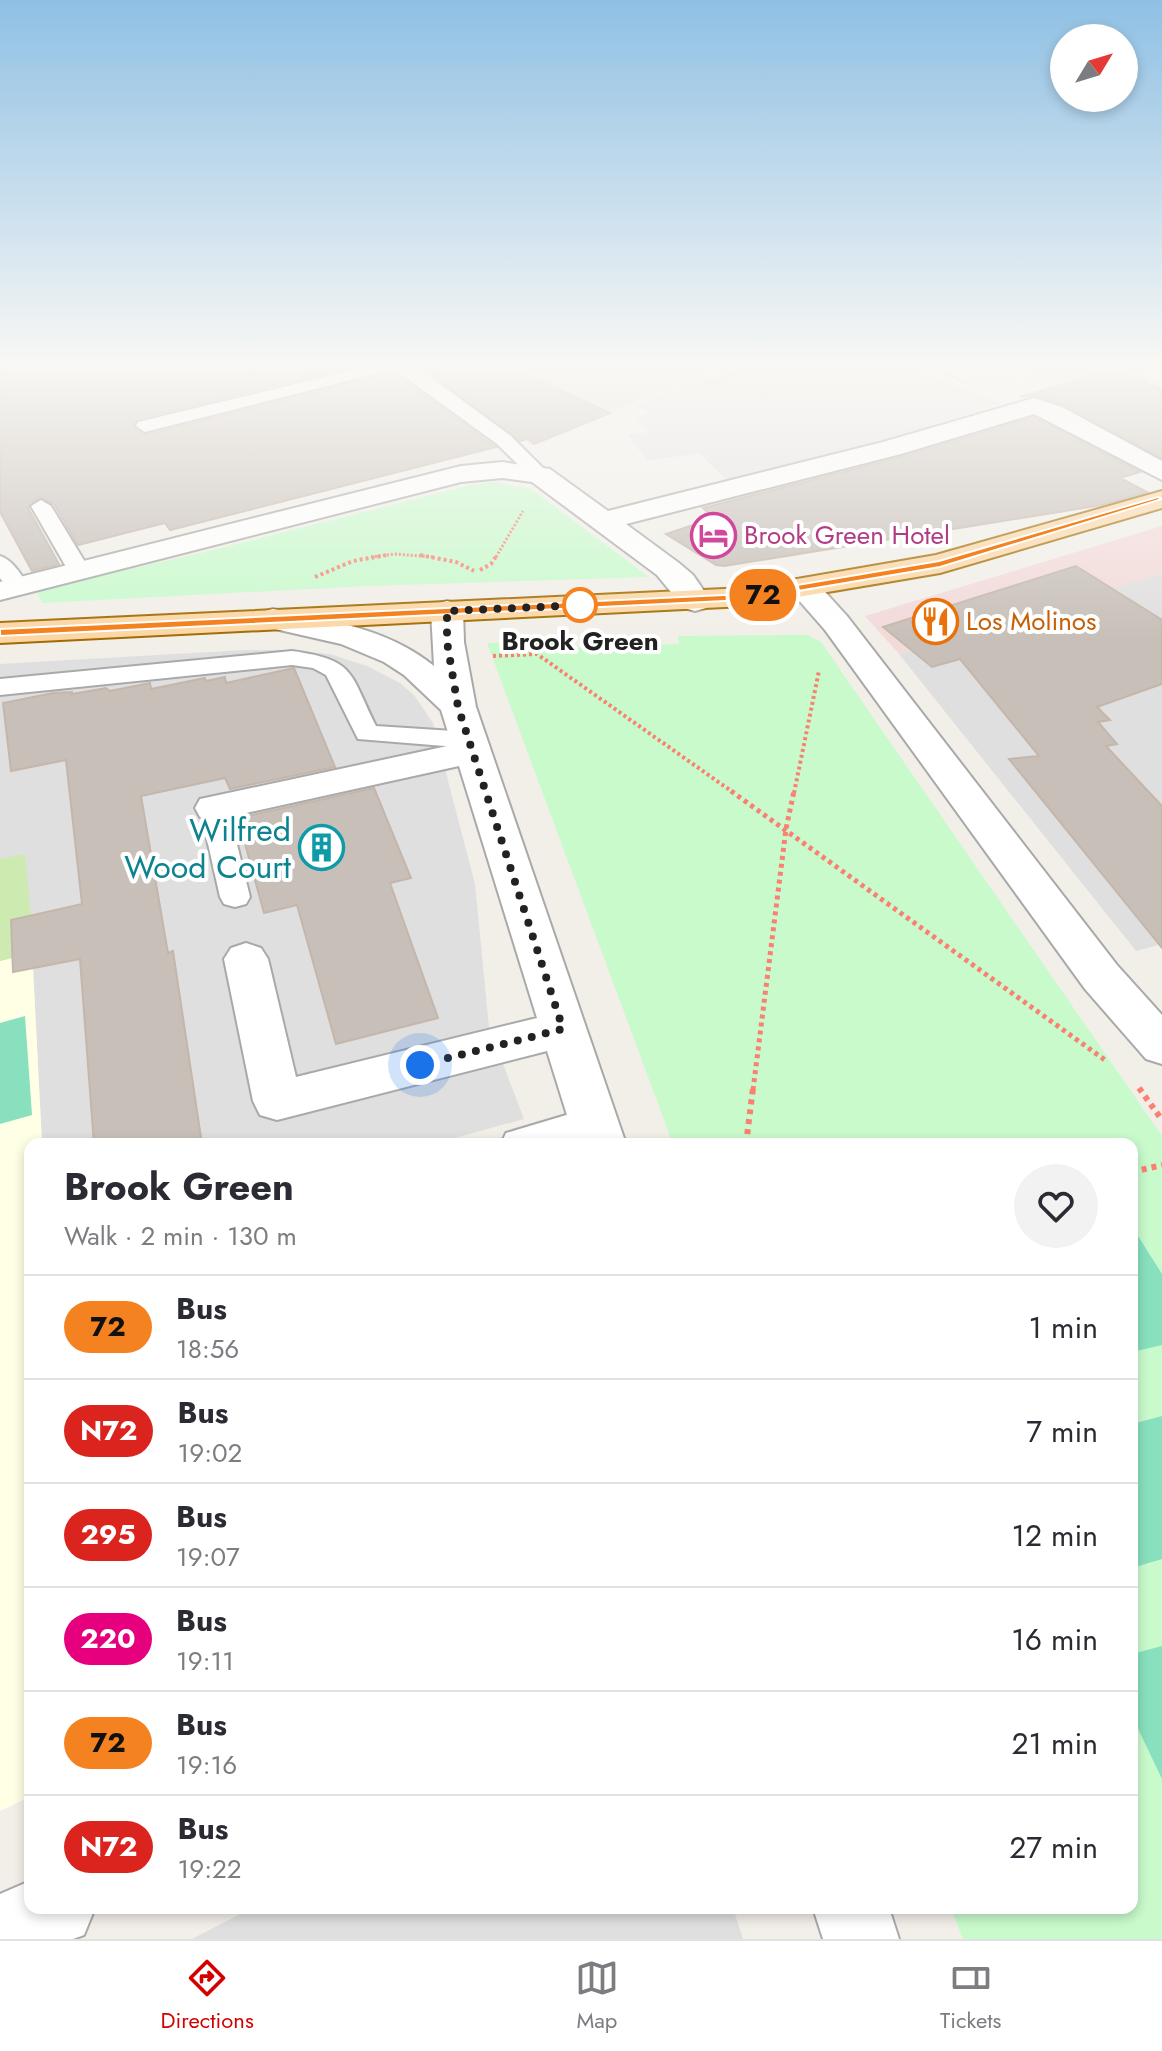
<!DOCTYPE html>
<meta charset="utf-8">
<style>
:root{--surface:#fff;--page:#f2f2f3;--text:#2b2b33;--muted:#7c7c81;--line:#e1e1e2;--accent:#d40000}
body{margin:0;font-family:Jost,sans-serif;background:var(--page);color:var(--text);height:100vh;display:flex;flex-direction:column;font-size:30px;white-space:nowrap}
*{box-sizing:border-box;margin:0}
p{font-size:26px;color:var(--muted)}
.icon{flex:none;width:44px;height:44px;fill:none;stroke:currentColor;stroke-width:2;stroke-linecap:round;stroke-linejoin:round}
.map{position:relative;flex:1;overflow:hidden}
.sheet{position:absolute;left:24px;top:1138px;width:1114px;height:776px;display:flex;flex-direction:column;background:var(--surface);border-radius:16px;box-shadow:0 4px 12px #0003}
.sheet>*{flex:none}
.badge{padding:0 16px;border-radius:26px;font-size:28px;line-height:52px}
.needle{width:52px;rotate:52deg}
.fabs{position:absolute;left:1050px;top:24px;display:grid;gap:16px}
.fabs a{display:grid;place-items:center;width:88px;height:88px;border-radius:50%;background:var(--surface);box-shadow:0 4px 12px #0003;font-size:40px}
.you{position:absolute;width:40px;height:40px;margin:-20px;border:6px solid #fff;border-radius:50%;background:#1a73e8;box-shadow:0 0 0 12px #1a73e833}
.map>.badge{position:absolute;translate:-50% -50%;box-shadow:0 0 0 4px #fff}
.round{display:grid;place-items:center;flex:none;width:84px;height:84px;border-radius:42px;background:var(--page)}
.overview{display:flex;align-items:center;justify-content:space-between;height:136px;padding:0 40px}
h1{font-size:38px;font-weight:700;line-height:60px}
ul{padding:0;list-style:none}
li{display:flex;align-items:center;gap:24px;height:104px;padding:0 40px;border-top:2px solid var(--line)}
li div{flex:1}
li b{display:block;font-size:30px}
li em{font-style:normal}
li .badge{min-width:88px;font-weight:700;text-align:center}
.tabs{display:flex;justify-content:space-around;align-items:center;height:112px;border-top:2px solid var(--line);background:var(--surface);font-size:22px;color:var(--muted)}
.tabs a{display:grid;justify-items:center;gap:4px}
.tabs .on{color:var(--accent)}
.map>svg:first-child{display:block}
.residential{fill:#e0dfdf}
.commercial{fill:#f2dad9}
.education{fill:#ffffe5}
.grass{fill:#cdebb0}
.park{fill:#c8facc}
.pitch{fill:#88e0be}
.parking{fill:#e2e2e2}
.building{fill:#c7bfb8;stroke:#c4b6ab;stroke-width:2}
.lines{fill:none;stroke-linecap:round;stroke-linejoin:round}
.lane-casing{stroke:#a9a9a9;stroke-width:4}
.street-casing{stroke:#a9a9a9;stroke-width:4}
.primary-casing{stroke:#a06b00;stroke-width:4}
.path-far3{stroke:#fa8072;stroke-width:3;stroke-dasharray:2 2;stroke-linecap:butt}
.path-far2{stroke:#fa8072;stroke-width:4;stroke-dasharray:3 3;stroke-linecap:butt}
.path-far1{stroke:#fa8072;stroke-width:5;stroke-dasharray:4 4;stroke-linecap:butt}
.path{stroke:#fa8072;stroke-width:6;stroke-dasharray:5 5;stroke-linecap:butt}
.lane{fill:#fff;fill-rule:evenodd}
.street{fill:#fff;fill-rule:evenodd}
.primary{fill:#fcd6a4;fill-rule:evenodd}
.line{fill:#f58220;stroke:#fff;stroke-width:2}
.walk{stroke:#222;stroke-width:8;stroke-dasharray:0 14.4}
.stop-dot{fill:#fff;stroke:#f58220;stroke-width:4}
.labels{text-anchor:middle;stroke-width:8;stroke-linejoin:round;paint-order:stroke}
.far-hotel-label{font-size:26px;fill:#b23c85;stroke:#fff;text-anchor:start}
.far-food-label{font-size:26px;fill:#c56008;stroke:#fff;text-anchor:start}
.far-stop-label{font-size:26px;font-weight:bold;fill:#222;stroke:#fff}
.culture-label{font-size:32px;fill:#0d838f;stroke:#fff;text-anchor:end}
</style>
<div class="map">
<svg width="1162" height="1939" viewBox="0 0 1162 1939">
<rect width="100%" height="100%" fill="#f2efe9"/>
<!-- residential -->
<path class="residential" d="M420,368H718L534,444L514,413Z
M1015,368H1134L1162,380V409L1061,385Z
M1162,573V944L1136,951L899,654Z
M245,650H291L330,654L367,666L400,683L414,695L433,723L475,884L489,1027L524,1119L433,1144H42L33,968L0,961V664Z
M252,1908H733L743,1939H192Z"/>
<!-- commercial -->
<path class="commercial" d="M1162,526V573L899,654L865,616Z"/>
<!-- education -->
<path class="education" d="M12,958L33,968L42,1144H30V1797L0,1811V961Z"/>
<!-- grass -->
<path class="grass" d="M25,854L31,916L11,921L12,958L0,961V859Z"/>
<!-- park -->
<path class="park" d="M493,482L531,489L649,577L368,586L42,603L36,590L209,551L471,485Z
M795,635H807L821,642L1162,1136V1939H963L951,1908H1132V1144H673L487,643L564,641L566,648L627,646L626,639L651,638L652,645L679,644L678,636Z"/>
<!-- pitch -->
<path class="pitch" d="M25,1016L32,1115L0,1124V1159V1023Z
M1138,1236L1162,1274V1345L1132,1352V1238Z
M1162,1416V1559L1132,1568V1424Z
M1162,1646V1779L1132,1716V1654Z"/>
<!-- parking -->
<path class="parking" d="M726,368H910L1001,403L879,442L727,480L699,453L647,461L628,435L648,432L637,418L650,412L634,405Z"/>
<!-- building -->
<path class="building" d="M0,368H348L137,419L133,427L146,435L393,372L496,447L170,530L165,523L78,545L54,504L39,497L28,508L59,564L32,571L0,512Z
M424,368H512L610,413L534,444L528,439L520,441Z
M1114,370L1162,389V458L1063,404L1035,395L1020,397Z
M1034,417L1140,472L1120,478L1147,492L1102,505L724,566L716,565L666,534L714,518L703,508L902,457Z
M1076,566L1162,620V684L1097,707L1110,720L1098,722L1117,744L1106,746L1162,806V948L1009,759L1039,756L960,659L932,667L883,627Z
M294,668L335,767L230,789L225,778L141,796L168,953L173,951L202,1144H94L80,959L13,972L11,920L82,904L66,760L11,771L3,703L53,693L72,692V694L106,688L110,691L150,683L151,689L205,678L206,681L225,677L226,683Z
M374,788L411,878L390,883L438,1018L336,1044L297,905L264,913L238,818Z"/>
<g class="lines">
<defs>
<path id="lane" d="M362,368H418L511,436L550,475L540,481L533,479L497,444L394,369L145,432L136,426L138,422Z
M41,500L51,506L91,572L88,577H72L69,572L31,506Z
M0,556C13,560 22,576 29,587L26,592H10L0,578Z
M292,651C356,660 349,672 376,726L469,732L478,734L482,740L478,746L469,748L358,739L326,675L313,668L292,665L0,695V679Z
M214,799L224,802L228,808L250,897L246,904L235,907L224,904L220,897L200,808L204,802Z
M593,1107L606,1112L611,1122L606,1132L568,1144H501L506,1133Z"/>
<path id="street" d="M1034,398L1062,407L1162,461V480L1034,414L901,454L626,524L679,563L693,575L711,601L706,608L695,611L684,608L657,575L532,482L502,478L461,482L0,600V582L461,466L502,462L550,469L608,511L883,442Z
M805,580L816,582L847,616L1117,965L1162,1015V1064L1146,1059L1085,989L825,630L789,589L794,582Z
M447,601L458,604L463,611L464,642L476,707L626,1144H576L547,1051L277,1120L260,1115L253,1101L224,959L231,948L246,943L261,948L268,959L296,1077L537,1018L459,766L214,820L200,817L195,808L200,799L452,745L441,710L404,675L384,662L341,644L262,626L257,619L262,612L273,609C329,620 389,629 434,666L431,611L436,604Z
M30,1881V1908H95L84,1935L73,1939H0V1894Z
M813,1908H889L899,1939H823Z"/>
<path id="primary" d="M1162,491V508L940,573L745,606L0,643V623L745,588L936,555Z"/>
</defs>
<!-- lane casing -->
<use href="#lane" class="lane-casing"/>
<!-- street casing -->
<use href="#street" class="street-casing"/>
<!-- primary casing -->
<use href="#primary" class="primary-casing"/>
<!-- path-far3 -->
<path class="path-far3" d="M937,368L966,383
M707,381L711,384L747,368
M371,557L394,554L434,557
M496,557L523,511"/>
<!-- path-far2 -->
<path class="path-far2" d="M420,555L456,562L474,571
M480,570L491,564L497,555
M315,577L353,561L387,555
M493,656L537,654L734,793
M794,793L819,671"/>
<!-- path-far1 -->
<path class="path-far1" d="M731,791L1105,1060
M753,1090L786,829L794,791"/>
<!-- path -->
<path class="path" d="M1139,1088L1162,1120
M746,1144L753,1088
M1132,1172L1162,1165"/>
<!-- lane -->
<use href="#lane" class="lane"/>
<!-- street -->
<use href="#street" class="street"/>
<!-- primary -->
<use href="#primary" class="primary"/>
</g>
<!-- sky -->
<linearGradient id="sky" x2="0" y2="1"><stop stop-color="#8fc0e4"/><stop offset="0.57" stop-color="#f9f8f5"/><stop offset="1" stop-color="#f9f8f5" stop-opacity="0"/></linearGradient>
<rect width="1162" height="640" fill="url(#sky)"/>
<!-- line -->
<path class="line" d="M1158,497L1162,499L940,567L745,600L0,636V629L745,594L939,561Z"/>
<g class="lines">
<!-- walk -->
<path class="walk" d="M420,1065L563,1029L458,707L447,642V611L585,605H580"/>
</g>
<!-- icons -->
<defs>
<symbol id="hotel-ring" viewBox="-11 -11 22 22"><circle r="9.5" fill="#fff" stroke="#d1479c" stroke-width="1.5"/><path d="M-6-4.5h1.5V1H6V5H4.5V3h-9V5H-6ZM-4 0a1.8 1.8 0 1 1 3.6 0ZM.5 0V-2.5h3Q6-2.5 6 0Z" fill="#d1479c"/></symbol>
<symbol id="restaurant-ring" viewBox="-11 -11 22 22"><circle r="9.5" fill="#fff" stroke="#e8710a" stroke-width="1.5"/><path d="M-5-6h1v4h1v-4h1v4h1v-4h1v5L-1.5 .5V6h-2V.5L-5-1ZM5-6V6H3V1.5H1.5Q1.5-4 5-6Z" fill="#e8710a"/></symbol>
<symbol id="building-ring" viewBox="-11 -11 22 22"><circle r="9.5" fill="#fff" stroke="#0f9aa8" stroke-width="1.5"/><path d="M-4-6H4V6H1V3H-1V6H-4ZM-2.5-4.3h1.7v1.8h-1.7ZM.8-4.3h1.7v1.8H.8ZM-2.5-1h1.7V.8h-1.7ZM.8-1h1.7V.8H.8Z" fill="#0f9aa8"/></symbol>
</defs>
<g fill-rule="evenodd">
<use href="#hotel-ring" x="688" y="510" width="51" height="51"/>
<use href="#restaurant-ring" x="910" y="596" width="51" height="51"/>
<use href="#building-ring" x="296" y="822" width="51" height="51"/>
</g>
<!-- markers -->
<circle class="stop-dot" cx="580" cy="605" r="16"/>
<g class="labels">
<!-- far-hotel labels -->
<g class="far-hotel-label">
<text x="744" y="544">Brook Green Hotel</text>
</g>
<!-- far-food labels -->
<g class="far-food-label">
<text x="966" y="630">Los Molinos</text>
</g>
<!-- far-stop labels -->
<g class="far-stop-label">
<text x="580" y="650">Brook Green</text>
</g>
<!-- culture labels -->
<g class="culture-label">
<text x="291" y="841">Wilfred<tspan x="291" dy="37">Wood Court</tspan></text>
</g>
</g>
</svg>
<div class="fabs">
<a><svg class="needle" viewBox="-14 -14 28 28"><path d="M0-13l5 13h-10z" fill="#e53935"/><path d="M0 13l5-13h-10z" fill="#7c7c81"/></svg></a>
</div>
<div class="you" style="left:420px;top:1065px"></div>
<b class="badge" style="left:763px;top:595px;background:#f58220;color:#111">72</b>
<section class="sheet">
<div class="overview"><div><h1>Brook Green</h1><p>Walk · 2 min · 130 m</p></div><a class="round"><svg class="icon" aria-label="heart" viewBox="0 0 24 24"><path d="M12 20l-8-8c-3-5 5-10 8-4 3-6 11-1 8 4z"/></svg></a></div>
<ul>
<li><span class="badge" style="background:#f58220;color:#111">72</span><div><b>Bus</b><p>18:56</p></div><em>1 min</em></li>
<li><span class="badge" style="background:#dc241f;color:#fff">N72</span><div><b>Bus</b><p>19:02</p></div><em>7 min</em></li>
<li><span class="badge" style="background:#dc241f;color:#fff">295</span><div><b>Bus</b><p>19:07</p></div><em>12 min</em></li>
<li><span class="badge" style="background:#e6007e;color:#fff">220</span><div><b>Bus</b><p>19:11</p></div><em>16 min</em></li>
<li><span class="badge" style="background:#f58220;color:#111">72</span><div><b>Bus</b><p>19:16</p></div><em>21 min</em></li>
<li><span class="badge" style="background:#dc241f;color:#fff">N72</span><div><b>Bus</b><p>19:22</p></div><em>27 min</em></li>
</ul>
</section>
</div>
<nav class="tabs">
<a class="on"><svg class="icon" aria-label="directions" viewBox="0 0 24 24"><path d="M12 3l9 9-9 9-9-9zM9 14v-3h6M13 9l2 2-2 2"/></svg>Directions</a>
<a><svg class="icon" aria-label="map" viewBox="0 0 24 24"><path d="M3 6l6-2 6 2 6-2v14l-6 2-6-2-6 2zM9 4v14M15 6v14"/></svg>Map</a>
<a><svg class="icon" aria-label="tickets" viewBox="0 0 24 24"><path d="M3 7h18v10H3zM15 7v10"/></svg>Tickets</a>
</nav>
